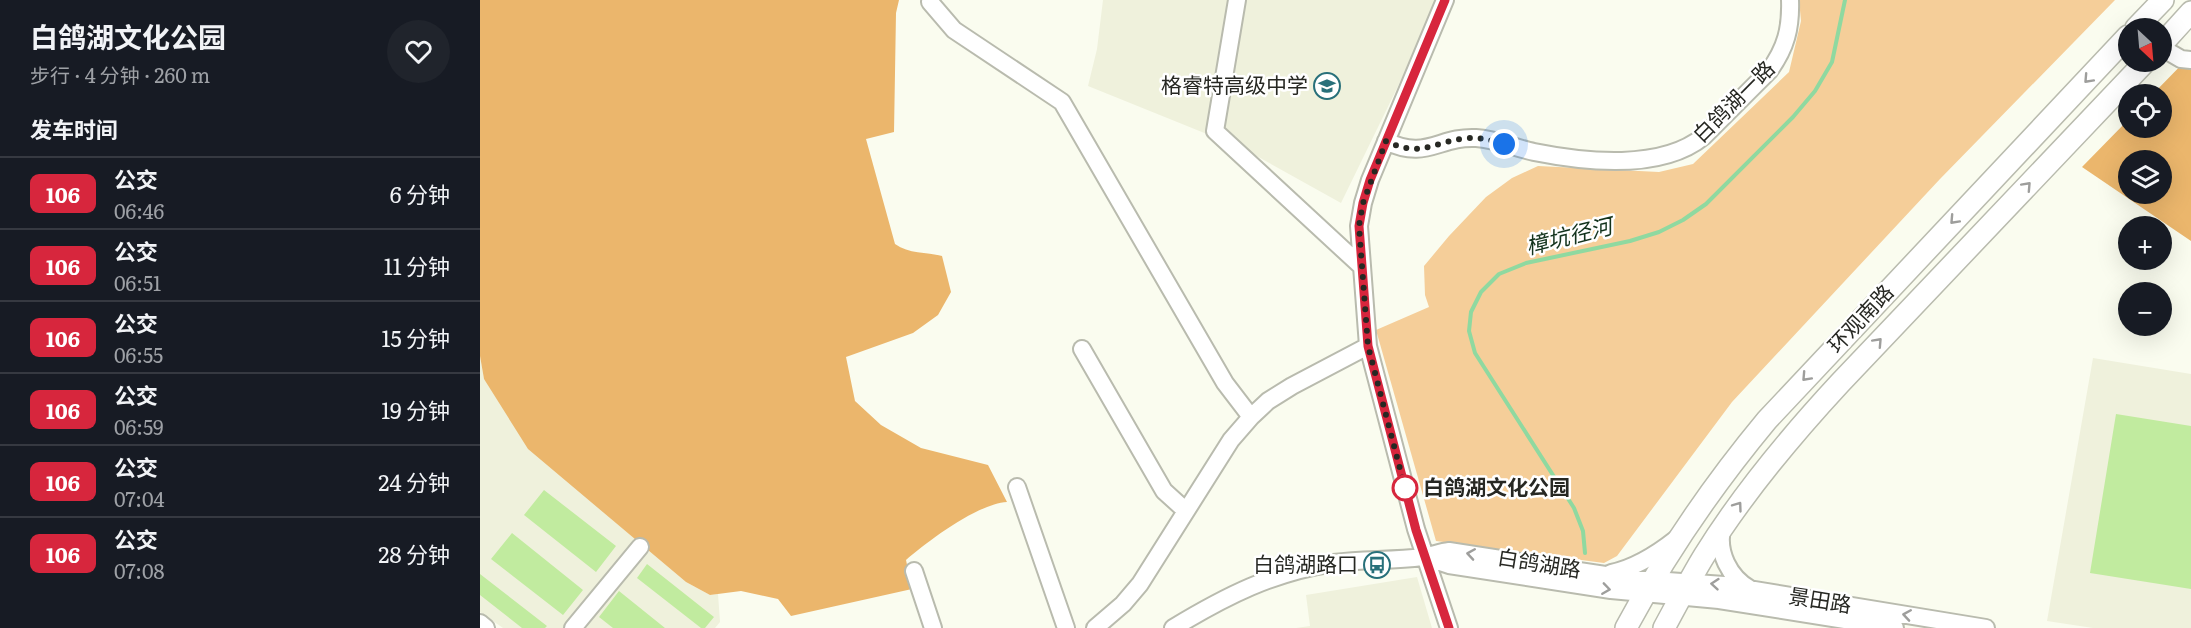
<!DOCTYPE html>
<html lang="zh">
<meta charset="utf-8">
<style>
:root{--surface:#171b24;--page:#20242c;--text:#f1f3f6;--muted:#9ea1a6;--line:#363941}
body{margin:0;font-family:Literata,"Noto Sans SC",serif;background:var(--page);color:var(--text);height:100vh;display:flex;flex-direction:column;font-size:22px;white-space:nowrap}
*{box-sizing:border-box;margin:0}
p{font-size:20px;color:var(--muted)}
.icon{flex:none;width:33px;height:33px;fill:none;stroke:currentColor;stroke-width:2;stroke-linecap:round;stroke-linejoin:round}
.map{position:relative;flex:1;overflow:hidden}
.panel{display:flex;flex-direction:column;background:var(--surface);width:480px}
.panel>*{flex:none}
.badge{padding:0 12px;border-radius:9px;font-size:21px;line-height:39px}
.needle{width:39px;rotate:154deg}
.tools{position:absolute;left:1638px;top:18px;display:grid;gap:12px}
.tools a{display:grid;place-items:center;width:54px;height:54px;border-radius:50%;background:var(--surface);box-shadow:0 6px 24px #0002;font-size:30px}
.you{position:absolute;width:30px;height:30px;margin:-15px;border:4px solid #fff;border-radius:50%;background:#1a73e8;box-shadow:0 0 0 9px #1a73e833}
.map>.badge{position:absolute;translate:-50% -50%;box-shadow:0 0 0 3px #fff}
h2{padding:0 30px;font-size:22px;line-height:54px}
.round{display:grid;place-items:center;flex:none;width:63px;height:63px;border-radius:32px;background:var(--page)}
.head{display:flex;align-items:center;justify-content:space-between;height:102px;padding:0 30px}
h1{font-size:28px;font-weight:700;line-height:45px}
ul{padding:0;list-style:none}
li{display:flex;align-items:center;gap:18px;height:72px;padding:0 30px;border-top:2px solid var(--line)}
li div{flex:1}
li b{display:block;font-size:22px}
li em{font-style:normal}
li .badge{min-width:66px;font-weight:700;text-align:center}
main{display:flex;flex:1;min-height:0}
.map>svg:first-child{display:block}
.built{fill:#eff1dc}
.green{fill:#f5ce99}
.forest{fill:#ebb66c;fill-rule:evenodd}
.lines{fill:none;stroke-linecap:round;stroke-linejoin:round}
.stream{stroke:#8fd9a0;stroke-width:4}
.building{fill:#c1eb9f}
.minor-casing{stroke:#b9bbae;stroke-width:20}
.major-casing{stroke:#b9bbae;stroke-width:24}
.minor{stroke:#fff;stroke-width:16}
.major{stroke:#fff;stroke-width:21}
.oneway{stroke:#9e9e9c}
.line-casing{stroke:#fff;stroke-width:14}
.line{stroke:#d7263d;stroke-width:9}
.walk{stroke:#272823;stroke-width:6;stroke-dasharray:0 10.8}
.stop-dot{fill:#fff;stroke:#d7263d;stroke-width:3}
.labels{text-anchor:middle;stroke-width:5;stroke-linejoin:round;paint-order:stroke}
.poi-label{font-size:21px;fill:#272823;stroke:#fff;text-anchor:end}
.street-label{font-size:21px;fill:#272823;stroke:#fff}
.stop-label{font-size:21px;font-weight:bold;fill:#272823;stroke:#fff;text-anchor:start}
.water-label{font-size:22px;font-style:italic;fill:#13331c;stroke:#fff}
</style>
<main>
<section class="panel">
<div class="head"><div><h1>白鸽湖文化公园</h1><p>步行 · 4 分钟 · 260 m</p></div><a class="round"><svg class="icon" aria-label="heart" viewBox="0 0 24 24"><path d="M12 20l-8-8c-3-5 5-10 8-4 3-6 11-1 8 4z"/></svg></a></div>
<h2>发车时间</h2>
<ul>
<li><span class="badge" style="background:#d7263d;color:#fff">106</span><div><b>公交</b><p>06:46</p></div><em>6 分钟</em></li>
<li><span class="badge" style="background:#d7263d;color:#fff">106</span><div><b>公交</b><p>06:51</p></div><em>11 分钟</em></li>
<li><span class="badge" style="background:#d7263d;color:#fff">106</span><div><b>公交</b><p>06:55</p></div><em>15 分钟</em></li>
<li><span class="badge" style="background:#d7263d;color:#fff">106</span><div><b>公交</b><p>06:59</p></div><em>19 分钟</em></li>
<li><span class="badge" style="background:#d7263d;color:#fff">106</span><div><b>公交</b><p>07:04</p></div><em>24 分钟</em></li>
<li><span class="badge" style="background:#d7263d;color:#fff">106</span><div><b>公交</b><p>07:08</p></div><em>28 分钟</em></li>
</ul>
</section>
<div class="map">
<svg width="1711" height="628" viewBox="0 0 1711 628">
<rect width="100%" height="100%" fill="#fafcef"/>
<!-- built -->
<path class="built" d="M623,0H960L861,203L764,149L608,86L617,49Z
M0,356L4,379L133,520L206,582L230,595L238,594L240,622L235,628H23L0,612Z
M1613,358L1711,374V628H1613L1567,621Z
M937,577L952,628H816L830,626L826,595Z"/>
<!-- green -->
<path class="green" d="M1319,0H1635L1460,179L1252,402L1137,556L1124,563L956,541L896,330L949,307L945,295L944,266L969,236L1006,197L1032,178L1058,166L1179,172L1213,164L1309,72L1321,21Z"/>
<!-- forest -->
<path class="forest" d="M0,0H419L416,13L414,132L386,139L415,244C429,254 446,252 462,256L471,292L458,315L433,333L366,357L375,401L401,425L441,448L508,465L527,502C497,504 448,541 426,560L432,589L311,616L298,599L261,591L230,595L206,582L48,449L4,379L0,356Z
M1711,55V241L1602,167L1648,120V128H1682V94H1673ZM1648,160H1682V194H1648Z"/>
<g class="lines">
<!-- stream -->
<path class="stream" d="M1105,553L1103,531L1094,508L995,353L989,331L991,312L1001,292L1019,274L1046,263L1150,241L1179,232L1203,220L1226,204L1313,117L1335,91L1352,62L1365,0"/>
</g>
<!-- building -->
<path class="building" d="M1636,414L1711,426V589L1610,573Z
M64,490L136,546L116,572L44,515Z
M32,533L103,590L83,615L11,559Z
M167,564L234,617L225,628H221L157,578Z
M0,574L67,626L65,628H42L0,595Z
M139,591L185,628H133L119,617Z"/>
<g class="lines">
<defs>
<path id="minor" d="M757,0L735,131L881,266
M965,0L890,180L883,203L879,226L888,346L936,529L969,628
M450,2L474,30L582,102L745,383L771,417
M1682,48L1701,59L1711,60
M906,141C946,161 959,136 996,138C1016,139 1035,148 1054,152C1104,162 1182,171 1224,136L1289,71C1306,48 1311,28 1310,0
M602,349L684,491L706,511
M537,487L586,628
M1242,529C1237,552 1249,577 1270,589
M945,557L969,565L1131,590L1239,600L1415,628
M434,571L453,628
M1131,573C1155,568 1177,554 1196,539
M0,623L6,628
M93,628L160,547
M615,628L643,604L660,584L751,440L771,417L788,401L812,386L888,346
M693,628C746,596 793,572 854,563C883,559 913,561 942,557C951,556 960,552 969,551L1145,578L1244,585L1506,628"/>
<path id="major" d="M1656,28L1683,0
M1682,44L1711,12
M1146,628C1186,553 1233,485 1287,420L1648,36
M1184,628C1197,604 1210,579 1224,556C1263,493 1310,437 1360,383L1665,62"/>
</defs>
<!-- minor casing -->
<use href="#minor" class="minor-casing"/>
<!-- major casing -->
<use href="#major" class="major-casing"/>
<!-- minor -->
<use href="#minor" class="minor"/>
<!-- major -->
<use href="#major" class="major"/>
</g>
<!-- one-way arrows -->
<defs><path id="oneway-chevron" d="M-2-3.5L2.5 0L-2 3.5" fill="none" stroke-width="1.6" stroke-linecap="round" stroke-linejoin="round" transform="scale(1.5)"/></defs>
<g class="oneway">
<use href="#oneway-chevron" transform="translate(1608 79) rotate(133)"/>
<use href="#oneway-chevron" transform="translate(1547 186) rotate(-47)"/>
<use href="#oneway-chevron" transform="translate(1474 220) rotate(133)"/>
<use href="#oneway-chevron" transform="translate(1398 342) rotate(-47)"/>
<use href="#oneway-chevron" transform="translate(1326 377) rotate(133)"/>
<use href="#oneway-chevron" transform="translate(1258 506) rotate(-54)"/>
<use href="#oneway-chevron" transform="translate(991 554) rotate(-171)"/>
<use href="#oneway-chevron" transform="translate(1235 584) rotate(-175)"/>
<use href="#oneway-chevron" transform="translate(1126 589) rotate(8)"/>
<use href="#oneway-chevron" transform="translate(1427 615) rotate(-171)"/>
</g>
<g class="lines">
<defs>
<path id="line" d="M965,0L890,180L883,203L879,226L888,346L936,530L969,628"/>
</defs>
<!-- line casing -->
<use href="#line" class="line-casing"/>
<!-- line -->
<use href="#line" class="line"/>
<!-- walk -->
<path class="walk" d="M925,488L888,346L879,226L883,203L906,141C939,157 950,144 981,139C996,136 1010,140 1024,144"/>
</g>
<!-- icons -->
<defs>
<symbol id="school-ring" viewBox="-11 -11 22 22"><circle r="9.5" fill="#fff" stroke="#28707a" stroke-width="1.5"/><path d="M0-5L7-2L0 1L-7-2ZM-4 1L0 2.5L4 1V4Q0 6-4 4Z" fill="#28707a"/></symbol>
<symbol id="bus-ring" viewBox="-11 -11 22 22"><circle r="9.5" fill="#fff" stroke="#28707a" stroke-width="1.5"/><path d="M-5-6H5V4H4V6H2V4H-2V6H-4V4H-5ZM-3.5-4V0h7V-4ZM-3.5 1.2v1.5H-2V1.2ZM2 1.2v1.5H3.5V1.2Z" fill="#28707a"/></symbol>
</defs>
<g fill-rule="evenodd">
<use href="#school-ring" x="832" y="71" width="30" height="30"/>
<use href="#bus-ring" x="882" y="550" width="30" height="30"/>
</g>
<!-- markers -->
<circle class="stop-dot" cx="925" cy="488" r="12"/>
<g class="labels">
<!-- poi labels -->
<g class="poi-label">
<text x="828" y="93">格睿特高级中学</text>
<text x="878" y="572">白鸽湖路口</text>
</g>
<!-- street labels -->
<g class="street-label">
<text transform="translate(1254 102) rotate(-45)" y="7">白鸽湖一路</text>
<text transform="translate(1381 319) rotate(-47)" y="7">环观南路</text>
<text transform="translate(1059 564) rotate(9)" y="7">白鸽湖路</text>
<text transform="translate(1340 601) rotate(9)" y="7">景田路</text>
</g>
<!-- stop labels -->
<g class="stop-label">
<text x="943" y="495">白鸽湖文化公园</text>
</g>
<!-- water labels -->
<g class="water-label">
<text transform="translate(1089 236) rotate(-14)" y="8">樟坑径河</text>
</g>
</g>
</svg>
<div class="tools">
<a><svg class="needle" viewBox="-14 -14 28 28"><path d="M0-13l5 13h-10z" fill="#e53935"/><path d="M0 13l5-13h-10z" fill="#9ea1a6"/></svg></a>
<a><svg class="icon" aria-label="locate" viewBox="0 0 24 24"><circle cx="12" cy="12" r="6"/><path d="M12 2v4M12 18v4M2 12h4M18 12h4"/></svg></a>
<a><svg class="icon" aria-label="layers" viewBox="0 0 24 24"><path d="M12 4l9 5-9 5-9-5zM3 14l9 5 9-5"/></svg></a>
<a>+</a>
<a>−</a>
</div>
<div class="you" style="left:1024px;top:144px"></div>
</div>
</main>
